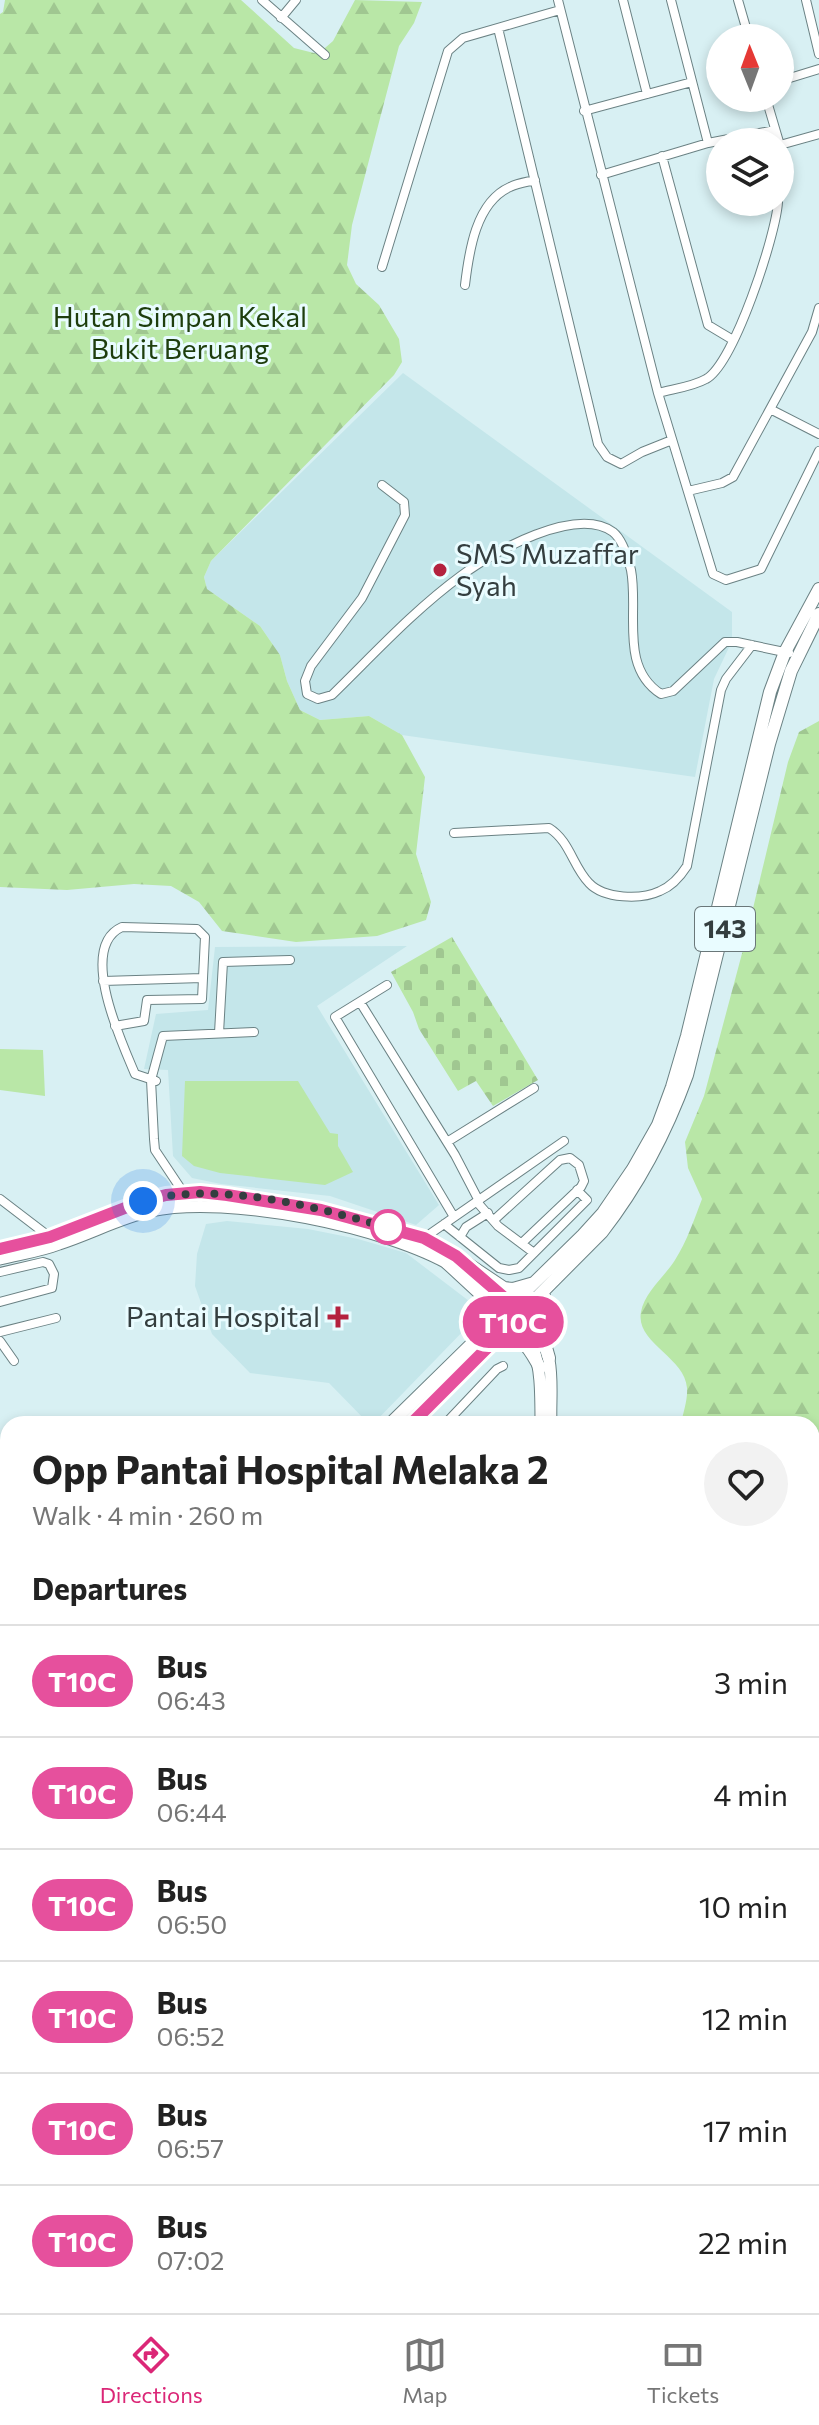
<!DOCTYPE html>
<meta charset="utf-8">
<style>
:root{--surface:#fff;--page:#f2f2f2;--text:#222;--muted:#767676;--line:#e0e0e0;--accent:#db2777}
body{margin:0;font-family:Commissioner,sans-serif;background:var(--page);color:var(--text);height:100vh;display:flex;flex-direction:column;font-size:30px;white-space:nowrap}
*{box-sizing:border-box;margin:0}
p{font-size:26px;color:var(--muted)}
.icon{flex:none;width:44px;height:44px;fill:none;stroke:currentColor;stroke-width:2;stroke-linecap:round;stroke-linejoin:round}
.map{position:relative;flex:1;overflow:hidden}
.panel{position:absolute;left:0px;top:1416px;width:820px;height:898px;display:flex;flex-direction:column;background:var(--surface);border-radius:24px 24px 0 0;box-shadow:0 4px 12px #0003}
.panel>*{flex:none}
.badge{padding:0 16px;border-radius:26px;font-size:28px;line-height:52px}
.needle{width:52px;rotate:359deg}
.controls{position:absolute;left:706px;top:24px;display:grid;gap:16px}
.controls a{display:grid;place-items:center;width:88px;height:88px;border-radius:50%;background:var(--surface);box-shadow:0 4px 12px #0003;font-size:40px}
.you{position:absolute;width:40px;height:40px;margin:-20px;border:6px solid #fff;border-radius:50%;background:#1a73e8;box-shadow:0 0 0 12px #1a73e833}
.map>.badge{position:absolute;translate:-50% -50%;box-shadow:0 0 0 4px #fff}
h2{padding:0 32px;font-size:30px;line-height:72px}
.round{display:grid;place-items:center;flex:none;width:84px;height:84px;border-radius:42px;background:var(--page)}
.overview{display:flex;align-items:center;justify-content:space-between;height:136px;padding:0 32px}
h1{font-size:38px;font-weight:700;line-height:60px}
ul{padding:0;list-style:none}
li{display:flex;align-items:center;gap:24px;height:112px;padding:0 32px;border-top:2px solid var(--line)}
li div{flex:1}
li b{display:block;font-size:30px}
li em{font-style:normal}
li .badge{min-width:88px;font-weight:700;text-align:center}
.tab-bar{display:flex;justify-content:space-around;align-items:center;height:112px;border-top:2px solid var(--line);background:var(--surface);font-size:22px;color:var(--muted)}
.tab-bar a{display:grid;justify-items:center;gap:4px}
.tab-bar .current{color:var(--accent)}
.map>svg:first-child{display:block}
.built{fill:#c4e6ea}
.green{fill:#b9e7a7}
.forest{fill:url(#forest-firs)}
.cemetery{fill:url(#cemetery-stones)}
.lines{fill:none;stroke-linecap:round;stroke-linejoin:round}
.stream{stroke:#8595df;stroke-width:2}
.minor-casing{stroke:#6b8284;stroke-width:10}
.major-casing{stroke:#6b8284;stroke-width:13}
.highway-casing{stroke:#6b8284;stroke-width:14}
.minor{stroke:#fff;stroke-width:8}
.major{stroke:#fff;stroke-width:11}
.highway{stroke:#fff;stroke-width:12}
.line-casing{stroke:#fff;stroke-width:18}
.line{stroke:#e6509d;stroke-width:12}
.walk{stroke:#343e3f;stroke-width:8;stroke-dasharray:0 14.4}
.poi-dot{fill:#b4213e;stroke:#e9fcff;stroke-width:3}
.stop-dot{fill:#fff;stroke:#e6509d;stroke-width:4}
.labels{text-anchor:middle;stroke-width:6;stroke-linejoin:round;paint-order:stroke}
.shield{fill:#e9fcff;stroke:#6a7779;stroke-width:2}
.shield-label{font-size:26px;font-weight:bold;fill:#343e3f}
.park-label{font-size:28px;fill:#1e3e0d;stroke:#e9fcff}
.poi-label{font-size:28px;fill:#343e3f;stroke:#e9fcff;text-anchor:start}
</style>
<div class="map">
<svg width="819" height="2313" viewBox="0 0 819 2313">
<defs>
<pattern id="forest-firs" width="22" height="20" patternUnits="userSpaceOnUse" patternTransform="scale(2)"><rect width="22" height="20" fill="#b9e7a7"/><path d="M5 1l3.5 6h-7zM16 11l3.5 6h-7z" fill="#a0c791"/></pattern>
<pattern id="cemetery-stones" width="16" height="16" patternUnits="userSpaceOnUse" patternTransform="scale(2)"><rect width="16" height="16" fill="#b9e7a7"/><path d="M2 7V4a2 2 0 0 1 4 0v3zM10 15v-3a2 2 0 0 1 4 0v3z" fill="#a0c791"/></pattern>
</defs>
<rect width="100%" height="100%" fill="#d8f0f3"/>
<!-- built -->
<path class="built" d="M403,373L732,612V641L714,679L695,777L402,735L369,716L320,720L300,710L287,681L280,655L260,626L207,589L204,577L211,561Z
M407,946L317,1006L439,1205L416,1225L330,1196L221,1184L192,1178L173,1156L168,1070L144,1069L156,1014L208,1010L215,947Z
M227,1221L308,1229L358,1239L406,1253L473,1304L471,1323L373,1424H369L329,1383L250,1373L212,1334L195,1286L197,1254L206,1224Z"/>
<!-- green -->
<path class="green" d="M0,1049L43,1050L45,1096L0,1090Z
M185,1081H298L330,1133L338,1134V1146L353,1172L325,1185L220,1173L194,1166L182,1156Z"/>
<!-- forest -->
<path class="forest" d="M5,0H241L294,48L318,54L333,41L355,0L422,2L414,23L399,46L352,225L347,265L356,284L379,305L399,339L402,362L394,375L211,561L204,577L207,589L260,626L280,655L287,681L300,710L320,720L369,716L402,735L425,777L416,854L431,902L426,920L377,936L296,942L222,931L199,902L171,886L134,884L67,890L0,887V14L3,12Z
M819,721V1595L812,1583V1424H681C683,1413 688,1399 687,1388C685,1357 635,1343 641,1312C644,1293 665,1276 675,1260C687,1241 694,1220 702,1199L688,1168L685,1142L704,1096L744,946L788,762L799,732Z
M819,1601V1753L812,1752V1636Z"/>
<!-- cemetery -->
<path class="cemetery" d="M452,937L538,1080L493,1106L476,1081L458,1091L419,1029L413,1012L391,972Z"/>
<g class="lines">
<!-- stream -->
<path class="stream" d="M0,2256L8,2271
M22,2306L24,2313
M260,2306L261,2313"/>
<defs>
<path id="minor" d="M262,0L325,55
M558,0L658,393L713,574L726,580L761,569L819,451
M623,0L647,94
M671,0L708,143
M738,0L749,38
M806,0L819,54
M281,18L296,0
M498,28L598,444L607,457L621,464L642,452L672,440
M780,81L819,69
M766,98L779,142
M584,111L692,82
M780,145L819,134
M662,156L708,325L733,340
M601,175L708,143L775,130
M382,267L448,51L463,38L560,10
M465,285C469,251 476,202 510,187C518,183 527,182 535,180
M658,393C672,389 692,387 706,379C734,364 776,235 778,202
M770,409L819,434
M382,485L404,502L405,515L362,598L311,666L305,681L307,694L318,699L332,695C374,654 414,610 462,575C493,552 576,505 613,532C622,539 628,558 631,570C639,612 619,667 661,694L673,691L725,642H737L789,653
M688,491L722,483L733,477L812,332L819,308
M454,833L549,828C570,841 573,867 589,883C604,899 641,900 660,891C672,886 680,877 687,866L721,690L726,679L752,645
M103,981L202,978
M387,985L335,1017L454,1217
M360,1002L455,1155L479,1201
M115,1026L144,1021L147,1000L202,999L205,937L197,929L122,927C77,947 122,1043 135,1074L156,1081
M219,1033L223,962L290,960
M447,1142L534,1088
M183,1192L155,1150L154,1139L151,1080L163,1036L254,1032
M0,1199L51,1238
M477,1202L498,1226L534,1253
M494,1220L560,1160L570,1158L579,1165L584,1181L581,1187L523,1242
M444,1224L499,1268L509,1270L519,1268L587,1200L577,1190
M460,1237L466,1227L488,1213
M424,1238L564,1141
M0,1272L43,1262L49,1264L54,1274L52,1288L0,1302
M0,1332L56,1318
M0,1341L14,1361
M445,1424L497,1369L503,1366
M0,1518L8,1534
M0,1579L8,1577
M0,1955L8,1995
M812,2023L819,2014
M0,2026L8,2021
M0,2099L8,2095
M812,2154L819,2144
M812,2204L817,2196
M0,2212L8,2231
M812,2223L819,2227
M812,2297L819,2303
M43,2306L47,2313
M388,2306V2313
M559,2306L568,2313
M394,2313L405,2306
M507,2313L517,2306
M685,2313L693,2306
M781,2313L788,2306"/>
<path id="major" d="M0,1249L50,1237L143,1201L166,1195L200,1192L321,1210L371,1222L424,1238L463,1262
M0,1259C20,1254 41,1251 59,1244C90,1234 120,1218 151,1211C227,1194 388,1227 454,1267
M485,1281C510,1302 542,1326 549,1360C553,1380 550,1403 551,1424
M483,1290C539,1337 541,1353 541,1424
M812,1901L819,1910
M812,1919L819,1928"/>
<path id="highway" d="M456,1256L504,1288L513,1289L534,1283
M447,1263L486,1299C492,1313 484,1321 475,1331
M544,1296L537,1316L549,1358
M495,1342C524,1334 527,1345 540,1368
M390,1424L583,1235L603,1213L633,1169L658,1125L672,1087L687,1036L770,692L785,652L819,589
M411,1424L602,1232C640,1183 666,1133 687,1075L769,744L791,671L819,614
M0,1800L8,1794
M0,1818L8,1812"/>
</defs>
<!-- minor casing -->
<use href="#minor" class="minor-casing"/>
<!-- major casing -->
<use href="#major" class="major-casing"/>
<!-- highway casing -->
<use href="#highway" class="highway-casing"/>
<!-- minor -->
<use href="#minor" class="minor"/>
<!-- major -->
<use href="#major" class="major"/>
<!-- highway -->
<use href="#highway" class="highway"/>
</g>
<g class="lines">
<defs>
<path id="line" d="M0,1249L50,1237L143,1201L166,1195L200,1192L227,1195L321,1210L424,1238L456,1256L522,1313L411,1424"/>
</defs>
<!-- line casing -->
<use href="#line" class="line-casing"/>
<!-- line -->
<use href="#line" class="line"/>
<!-- walk -->
<path class="walk" d="M143,1201C223,1180 319,1208 397,1230L388,1227"/>
</g>
<!-- markers -->
<g class="poi-dot">
<circle cx="440" cy="570" r="8"/>
<path d="M334 1305h8v8h8v8h-8v8h-8v-8h-8v-8h8z"/>
</g>
<circle class="stop-dot" cx="388" cy="1227" r="16"/>
<g class="labels">
<!-- shield labels -->
<rect class="shield" x="695" y="907" width="60" height="44" rx="6"/>
<g class="shield-label">
<text x="725" y="938">143</text>
</g>
<!-- park labels -->
<g class="park-label">
<text x="180" y="327">Hutan Simpan Kekal<tspan x="180" dy="32">Bukit Beruang</tspan></text>
</g>
<!-- poi labels -->
<g class="poi-label">
<text x="456" y="564">SMS Muzaffar<tspan x="456" dy="32">Syah</tspan></text>
<text x="320" y="1327" text-anchor="end">Pantai Hospital</text>
</g>
</g>
</svg>
<div class="controls">
<a><svg class="needle" viewBox="-14 -14 28 28"><path d="M0-13l5 13h-10z" fill="#e53935"/><path d="M0 13l5-13h-10z" fill="#767676"/></svg></a>
<a><svg class="icon" aria-label="layers" viewBox="0 0 24 24"><path d="M12 4l9 5-9 5-9-5zM3 14l9 5 9-5"/></svg></a>
</div>
<div class="you" style="left:143px;top:1201px"></div>
<b class="badge" style="left:513px;top:1322px;background:#e6509d;color:#fff">T10C</b>
<section class="panel">
<div class="overview"><div><h1>Opp Pantai Hospital Melaka 2</h1><p>Walk · 4 min · 260 m</p></div><a class="round"><svg class="icon" aria-label="heart" viewBox="0 0 24 24"><path d="M12 20l-8-8c-3-5 5-10 8-4 3-6 11-1 8 4z"/></svg></a></div>
<h2>Departures</h2>
<ul>
<li><span class="badge" style="background:#e6509d;color:#fff">T10C</span><div><b>Bus</b><p>06:43</p></div><em>3 min</em></li>
<li><span class="badge" style="background:#e6509d;color:#fff">T10C</span><div><b>Bus</b><p>06:44</p></div><em>4 min</em></li>
<li><span class="badge" style="background:#e6509d;color:#fff">T10C</span><div><b>Bus</b><p>06:50</p></div><em>10 min</em></li>
<li><span class="badge" style="background:#e6509d;color:#fff">T10C</span><div><b>Bus</b><p>06:52</p></div><em>12 min</em></li>
<li><span class="badge" style="background:#e6509d;color:#fff">T10C</span><div><b>Bus</b><p>06:57</p></div><em>17 min</em></li>
<li><span class="badge" style="background:#e6509d;color:#fff">T10C</span><div><b>Bus</b><p>07:02</p></div><em>22 min</em></li>
</ul>
</section>
</div>
<nav class="tab-bar">
<a class="current"><svg class="icon" aria-label="directions" viewBox="0 0 24 24"><path d="M12 3l9 9-9 9-9-9zM9 14v-3h6M13 9l2 2-2 2"/></svg>Directions</a>
<a><svg class="icon" aria-label="map" viewBox="0 0 24 24"><path d="M3 6l6-2 6 2 6-2v14l-6 2-6-2-6 2zM9 4v14M15 6v14"/></svg>Map</a>
<a><svg class="icon" aria-label="tickets" viewBox="0 0 24 24"><path d="M3 7h18v10H3zM15 7v10"/></svg>Tickets</a>
</nav>
